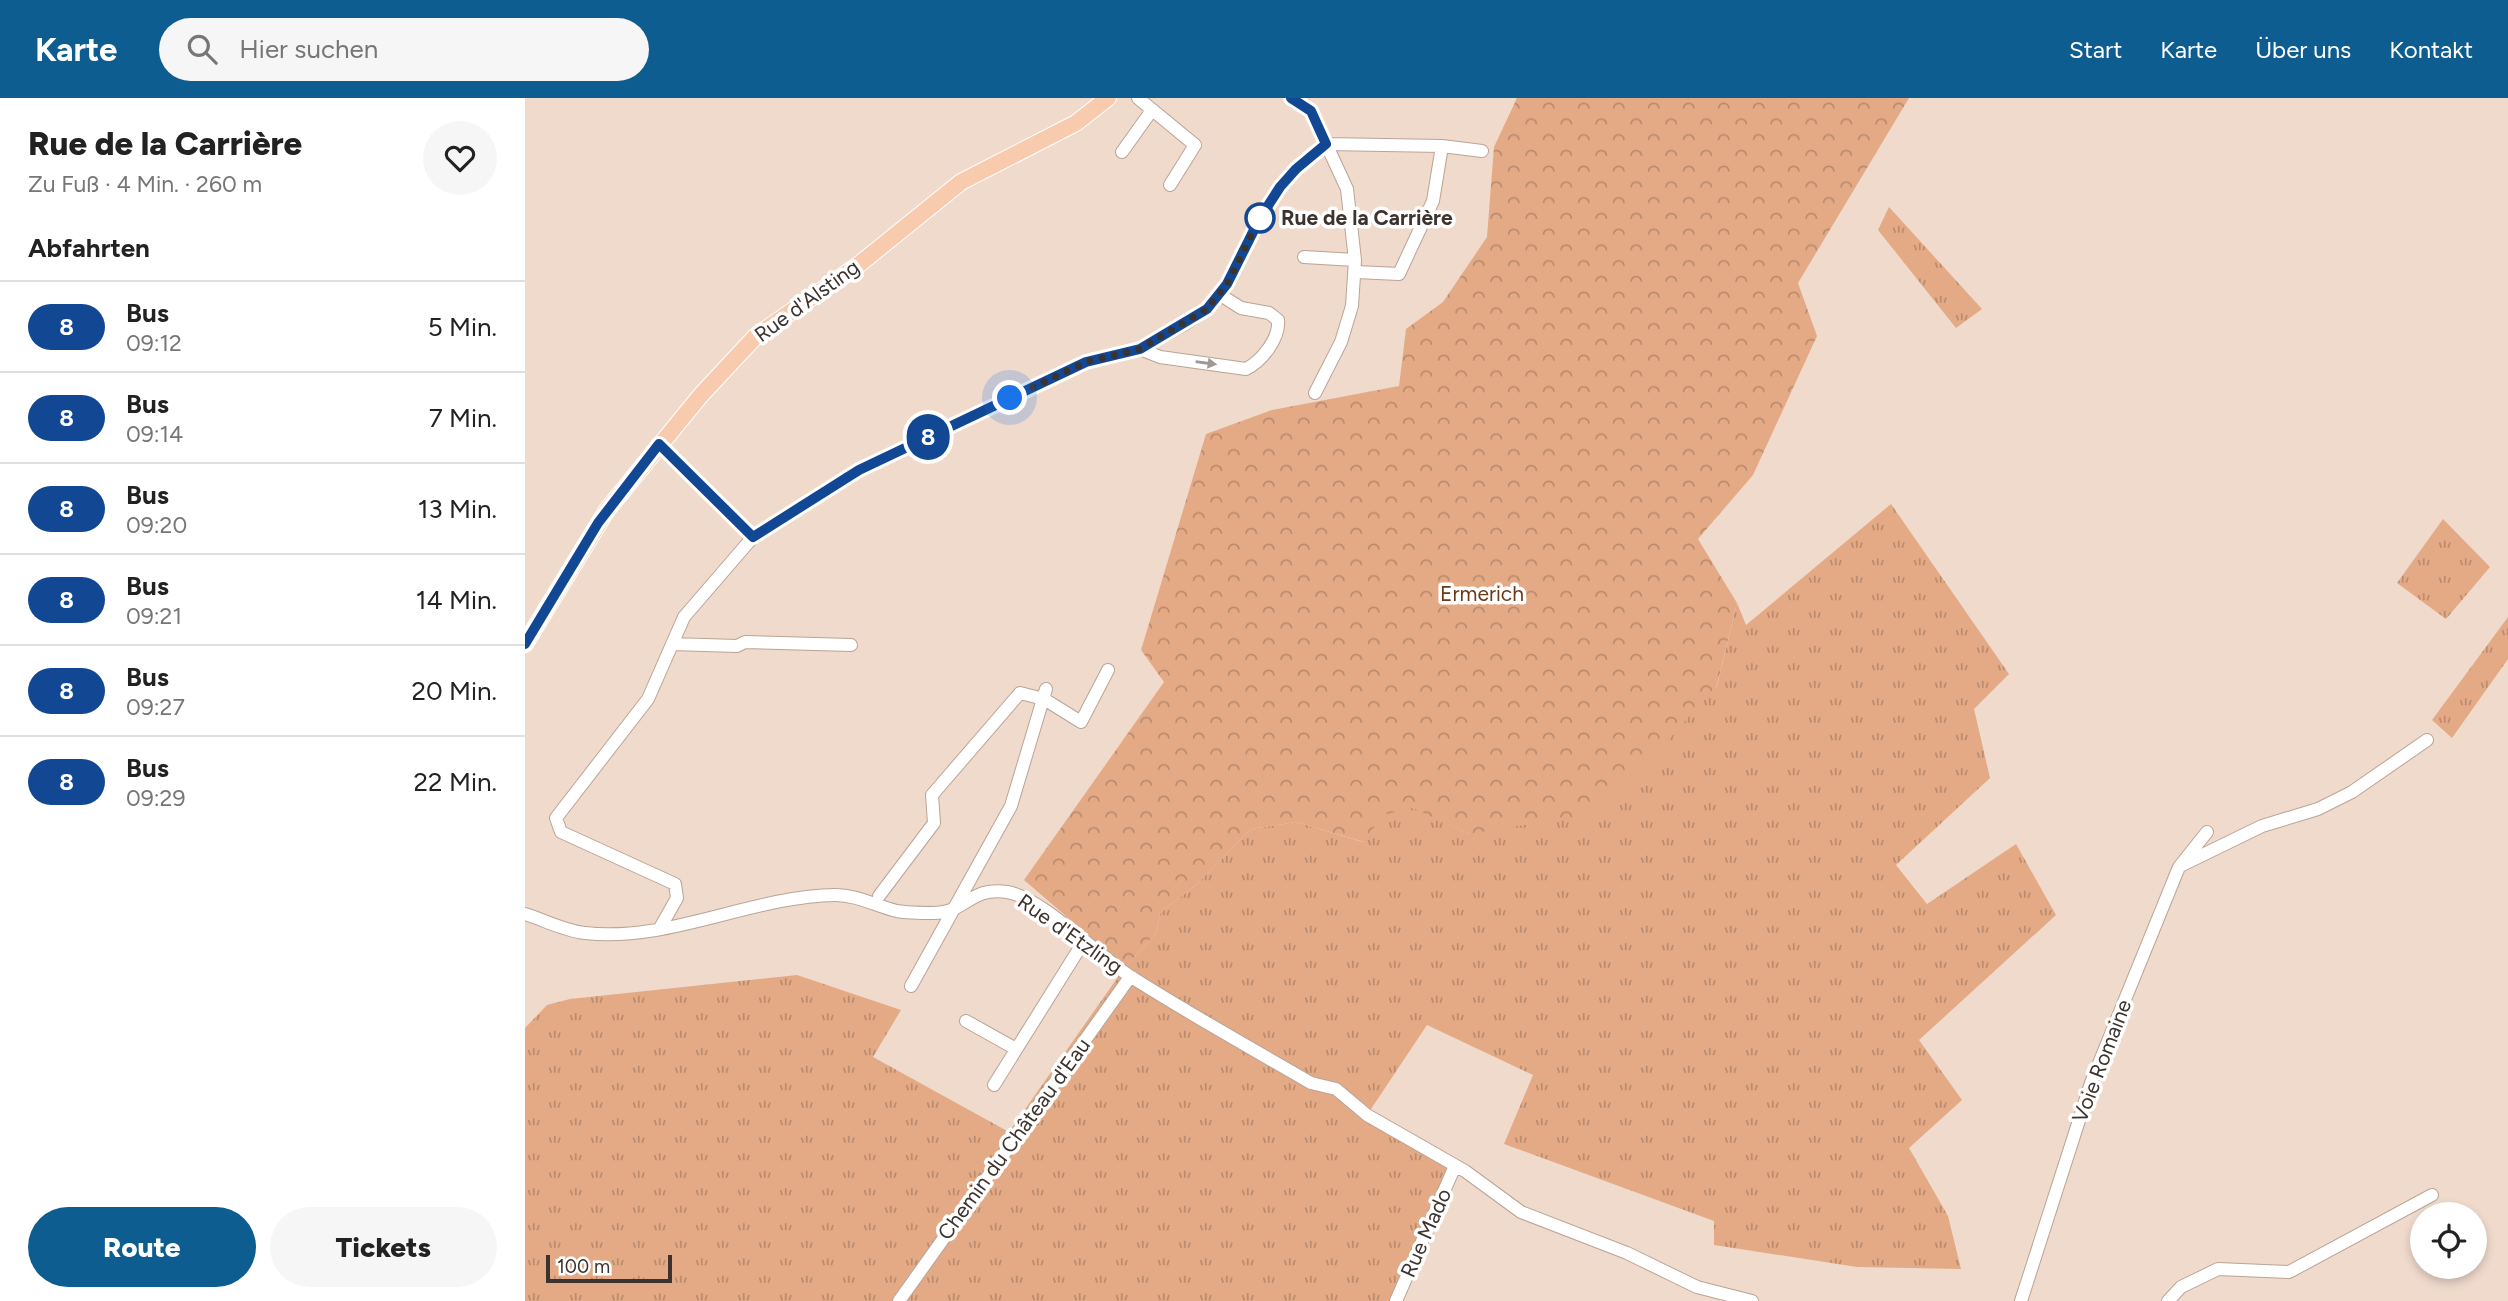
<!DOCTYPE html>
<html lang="de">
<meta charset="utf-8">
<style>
:root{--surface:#fff;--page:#f6f6f6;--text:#222;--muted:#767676;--line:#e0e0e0;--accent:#0d5d90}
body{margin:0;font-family:Figtree,sans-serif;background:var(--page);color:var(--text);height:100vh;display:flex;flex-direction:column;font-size:26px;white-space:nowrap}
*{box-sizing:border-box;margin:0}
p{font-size:23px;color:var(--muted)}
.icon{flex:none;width:38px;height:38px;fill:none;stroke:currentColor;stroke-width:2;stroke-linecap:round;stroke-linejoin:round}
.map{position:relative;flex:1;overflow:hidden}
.drawer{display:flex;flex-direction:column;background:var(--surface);width:525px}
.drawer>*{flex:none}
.badge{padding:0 14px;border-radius:23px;font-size:24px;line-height:46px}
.fabs{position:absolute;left:1885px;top:1104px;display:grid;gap:14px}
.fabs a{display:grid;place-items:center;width:77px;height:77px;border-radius:50%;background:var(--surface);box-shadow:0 4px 10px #0003;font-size:35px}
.scale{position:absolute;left:21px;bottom:18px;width:126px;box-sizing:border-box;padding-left:7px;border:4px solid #3c332e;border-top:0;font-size:19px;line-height:24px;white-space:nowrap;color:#3c332e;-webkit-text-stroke:5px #fff;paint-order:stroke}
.you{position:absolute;width:35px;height:35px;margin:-18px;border:5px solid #fff;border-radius:50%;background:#1a73e8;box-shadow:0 0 0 10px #1a73e833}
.map>.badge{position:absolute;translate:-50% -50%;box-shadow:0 0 0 4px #fff}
h2{padding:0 28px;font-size:26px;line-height:63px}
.round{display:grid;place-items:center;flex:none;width:74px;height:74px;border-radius:37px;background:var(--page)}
.overview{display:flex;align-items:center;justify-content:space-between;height:119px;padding:0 28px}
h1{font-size:33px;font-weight:800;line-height:52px}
.action{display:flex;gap:14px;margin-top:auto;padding:14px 28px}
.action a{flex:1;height:80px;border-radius:42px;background:var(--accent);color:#fff;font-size:28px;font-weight:800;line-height:80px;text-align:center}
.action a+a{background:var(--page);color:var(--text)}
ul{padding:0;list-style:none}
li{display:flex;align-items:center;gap:21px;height:91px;padding:0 28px;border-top:2px solid var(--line)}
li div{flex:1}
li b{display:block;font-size:26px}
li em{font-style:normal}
li .badge{min-width:77px;font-weight:700;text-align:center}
header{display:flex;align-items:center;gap:42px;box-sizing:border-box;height:98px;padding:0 35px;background:var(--accent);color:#fff}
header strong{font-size:33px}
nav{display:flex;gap:38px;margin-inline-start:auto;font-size:24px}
.search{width:490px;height:63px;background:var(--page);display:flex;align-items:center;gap:18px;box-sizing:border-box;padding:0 24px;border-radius:38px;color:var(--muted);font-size:26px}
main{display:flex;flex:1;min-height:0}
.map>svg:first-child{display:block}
.grass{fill:url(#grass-tufts)}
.forest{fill:url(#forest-crowns)}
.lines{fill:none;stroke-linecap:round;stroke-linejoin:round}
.minor-casing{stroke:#b9a497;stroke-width:14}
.major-casing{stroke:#fff;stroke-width:18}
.minor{stroke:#fff;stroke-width:12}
.major{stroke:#f8cbaf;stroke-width:16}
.oneway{fill:#9e9996}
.line-casing{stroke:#fff;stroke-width:16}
.line{stroke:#114793;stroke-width:10}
.walk{stroke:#3c332e;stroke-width:7;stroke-dasharray:0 12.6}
.stop-dot{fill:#fff;stroke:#114793;stroke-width:3.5}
.labels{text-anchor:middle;stroke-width:7;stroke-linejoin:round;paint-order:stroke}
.stop-label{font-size:21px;font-weight:bold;fill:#3c332e;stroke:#fff;text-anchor:start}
.street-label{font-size:21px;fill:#3c332e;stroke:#fff}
.park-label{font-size:21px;fill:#6a3a18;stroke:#fff}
</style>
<header>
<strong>Karte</strong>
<div class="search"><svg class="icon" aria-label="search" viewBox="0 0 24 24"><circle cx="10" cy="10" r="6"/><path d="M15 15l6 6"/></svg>Hier suchen</div>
<nav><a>Start</a><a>Karte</a><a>Über uns</a><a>Kontakt</a></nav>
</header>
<main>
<section class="drawer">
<div class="overview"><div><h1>Rue de la Carrière</h1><p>Zu Fuß · 4 Min. · 260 m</p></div><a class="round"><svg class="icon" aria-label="heart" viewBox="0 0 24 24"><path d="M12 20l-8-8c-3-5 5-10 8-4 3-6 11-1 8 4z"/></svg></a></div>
<h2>Abfahrten</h2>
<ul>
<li><span class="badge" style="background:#114793;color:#fff">8</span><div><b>Bus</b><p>09:12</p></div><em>5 Min.</em></li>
<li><span class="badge" style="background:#114793;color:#fff">8</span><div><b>Bus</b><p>09:14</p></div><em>7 Min.</em></li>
<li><span class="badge" style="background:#114793;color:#fff">8</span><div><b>Bus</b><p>09:20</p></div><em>13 Min.</em></li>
<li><span class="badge" style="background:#114793;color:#fff">8</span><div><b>Bus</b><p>09:21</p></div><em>14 Min.</em></li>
<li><span class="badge" style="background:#114793;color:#fff">8</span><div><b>Bus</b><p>09:27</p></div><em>20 Min.</em></li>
<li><span class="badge" style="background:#114793;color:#fff">8</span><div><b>Bus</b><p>09:29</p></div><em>22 Min.</em></li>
</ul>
<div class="action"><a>Route</a><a>Tickets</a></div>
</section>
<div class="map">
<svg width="1983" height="1203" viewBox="0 0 1983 1203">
<defs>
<pattern id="grass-tufts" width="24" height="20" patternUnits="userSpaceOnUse" patternTransform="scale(1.75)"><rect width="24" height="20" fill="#e4aa86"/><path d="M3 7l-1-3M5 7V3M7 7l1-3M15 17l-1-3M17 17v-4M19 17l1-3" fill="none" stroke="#ba8b6e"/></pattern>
<pattern id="forest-crowns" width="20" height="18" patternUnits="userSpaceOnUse" patternTransform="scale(1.75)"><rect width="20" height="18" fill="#e4aa86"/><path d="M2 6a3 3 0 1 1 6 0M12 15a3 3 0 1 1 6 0" fill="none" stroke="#ba8b6e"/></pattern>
</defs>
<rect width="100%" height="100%" fill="#f0dacc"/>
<!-- grass -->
<path class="grass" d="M1364,109L1457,211L1431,230L1353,132Z
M1366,406L1484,576L1449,611L1465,680L1371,767L1402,806L1491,746L1531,817L1394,942L1437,1002L1384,1050L1423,1118L1436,1171L1332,1169L1189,1147V1123L979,1046L1008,977L902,927L842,1017L930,1068L871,1203H0V930L22,907L45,901L272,877L376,912L348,959L484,1034L600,869L631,835L635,815L672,786L726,731L771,724L838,744L858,716L888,709L944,736L1192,588L1212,505L1221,527Z
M1918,421L1965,469L1921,521L1872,485Z
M1983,519V561L1927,640L1907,622Z"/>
<!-- forest -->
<path class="forest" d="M992,0H1384L1273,185L1292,238L1228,377L1173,441L1212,505L1192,587L1123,665L1068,716L944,736L888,710L858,717L839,744L771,724L726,731L672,786L635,815L631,835L600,869L499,782L639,584L616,552L681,336L747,312L874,288L881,231L918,204L962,139L969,49Z"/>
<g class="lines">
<defs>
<path id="minor" d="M613,0L670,47L645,87
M766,0L786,13L822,91L830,162L827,208L816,244L790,295
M801,46L917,48L957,53
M597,54L627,12
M779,159L830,162
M831,174L874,176L908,103L917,48
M615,251L635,259L721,271C737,263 755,240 753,222L744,215L716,210L694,196
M134,346L228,439L334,372L561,264L615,251L660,226L682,211L703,186L735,120L755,89L771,71L801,46
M147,546L212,548L220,544L326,547
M1657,767L1737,728L1793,711L1827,694L1902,642
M354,798L409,725L407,697L495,595L519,601L556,624L583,572
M0,816C19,822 40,833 60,835C142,845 227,798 310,797C332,797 351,808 372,813C383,815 397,815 409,815C441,815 445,788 482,794C517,799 575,860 608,880C666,917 726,950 786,985L811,991L842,1017L940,1073L996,1114L1102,1155L1172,1189L1227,1203
M135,830L152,800L150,786L36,734L31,720L123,601L159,519L228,439
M386,888L486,708L521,591
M441,923L491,951
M469,987L559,843
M374,1203L605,879
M871,1203L930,1068
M1496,1203L1566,985L1654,769L1682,734
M1643,1203L1656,1189L1693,1171L1764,1174L1907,1097"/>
<path id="major" d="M0,546L82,412L176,297L231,238L332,168L436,84L551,25L583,0"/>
</defs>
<!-- minor casing -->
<use href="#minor" class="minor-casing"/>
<!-- major casing -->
<use href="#major" class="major-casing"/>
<!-- minor -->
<use href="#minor" class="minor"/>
<!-- major -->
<use href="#major" class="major"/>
</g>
<!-- one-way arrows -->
<defs><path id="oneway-solid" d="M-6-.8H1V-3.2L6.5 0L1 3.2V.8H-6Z" transform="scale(1.75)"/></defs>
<use class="oneway" href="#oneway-solid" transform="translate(681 265) rotate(8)"/>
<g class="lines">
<defs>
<path id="line" d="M0,546L73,425L134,346L228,439L334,372L561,264L615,251L682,211L702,186L735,120L755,89L771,71L801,46L786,13L766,0"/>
</defs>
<!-- line casing -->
<use href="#line" class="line-casing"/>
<!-- line -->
<use href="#line" class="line"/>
<!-- walk -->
<path class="walk" d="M485,300L561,264L615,251L682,211L702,186L735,120"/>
</g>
<!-- markers -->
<circle class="stop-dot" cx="735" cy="120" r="14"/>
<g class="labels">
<!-- stop labels -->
<g class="stop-label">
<text x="756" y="127">Rue de la Carrière</text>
</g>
<!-- street labels -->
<g class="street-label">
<text transform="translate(282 203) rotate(-36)" y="7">Rue d'Alsting</text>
<text transform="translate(545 836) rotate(35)" y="7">Rue d'Etzling</text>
<text transform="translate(1577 963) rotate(-69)" y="7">Voie Romaine</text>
<text transform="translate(489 1041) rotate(-54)" y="7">Chemin du Château d'Eau</text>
<text transform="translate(901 1135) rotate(-66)" y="7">Rue Mado</text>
</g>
<!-- park labels -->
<g class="park-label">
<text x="957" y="503">Ermerich</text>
</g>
</g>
</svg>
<div class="fabs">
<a><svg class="icon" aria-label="locate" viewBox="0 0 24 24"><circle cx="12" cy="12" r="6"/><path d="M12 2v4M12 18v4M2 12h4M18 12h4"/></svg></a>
</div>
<div class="scale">100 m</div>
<div class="you" style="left:485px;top:300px"></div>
<b class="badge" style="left:403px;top:339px;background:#114793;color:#fff">8</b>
</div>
</main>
